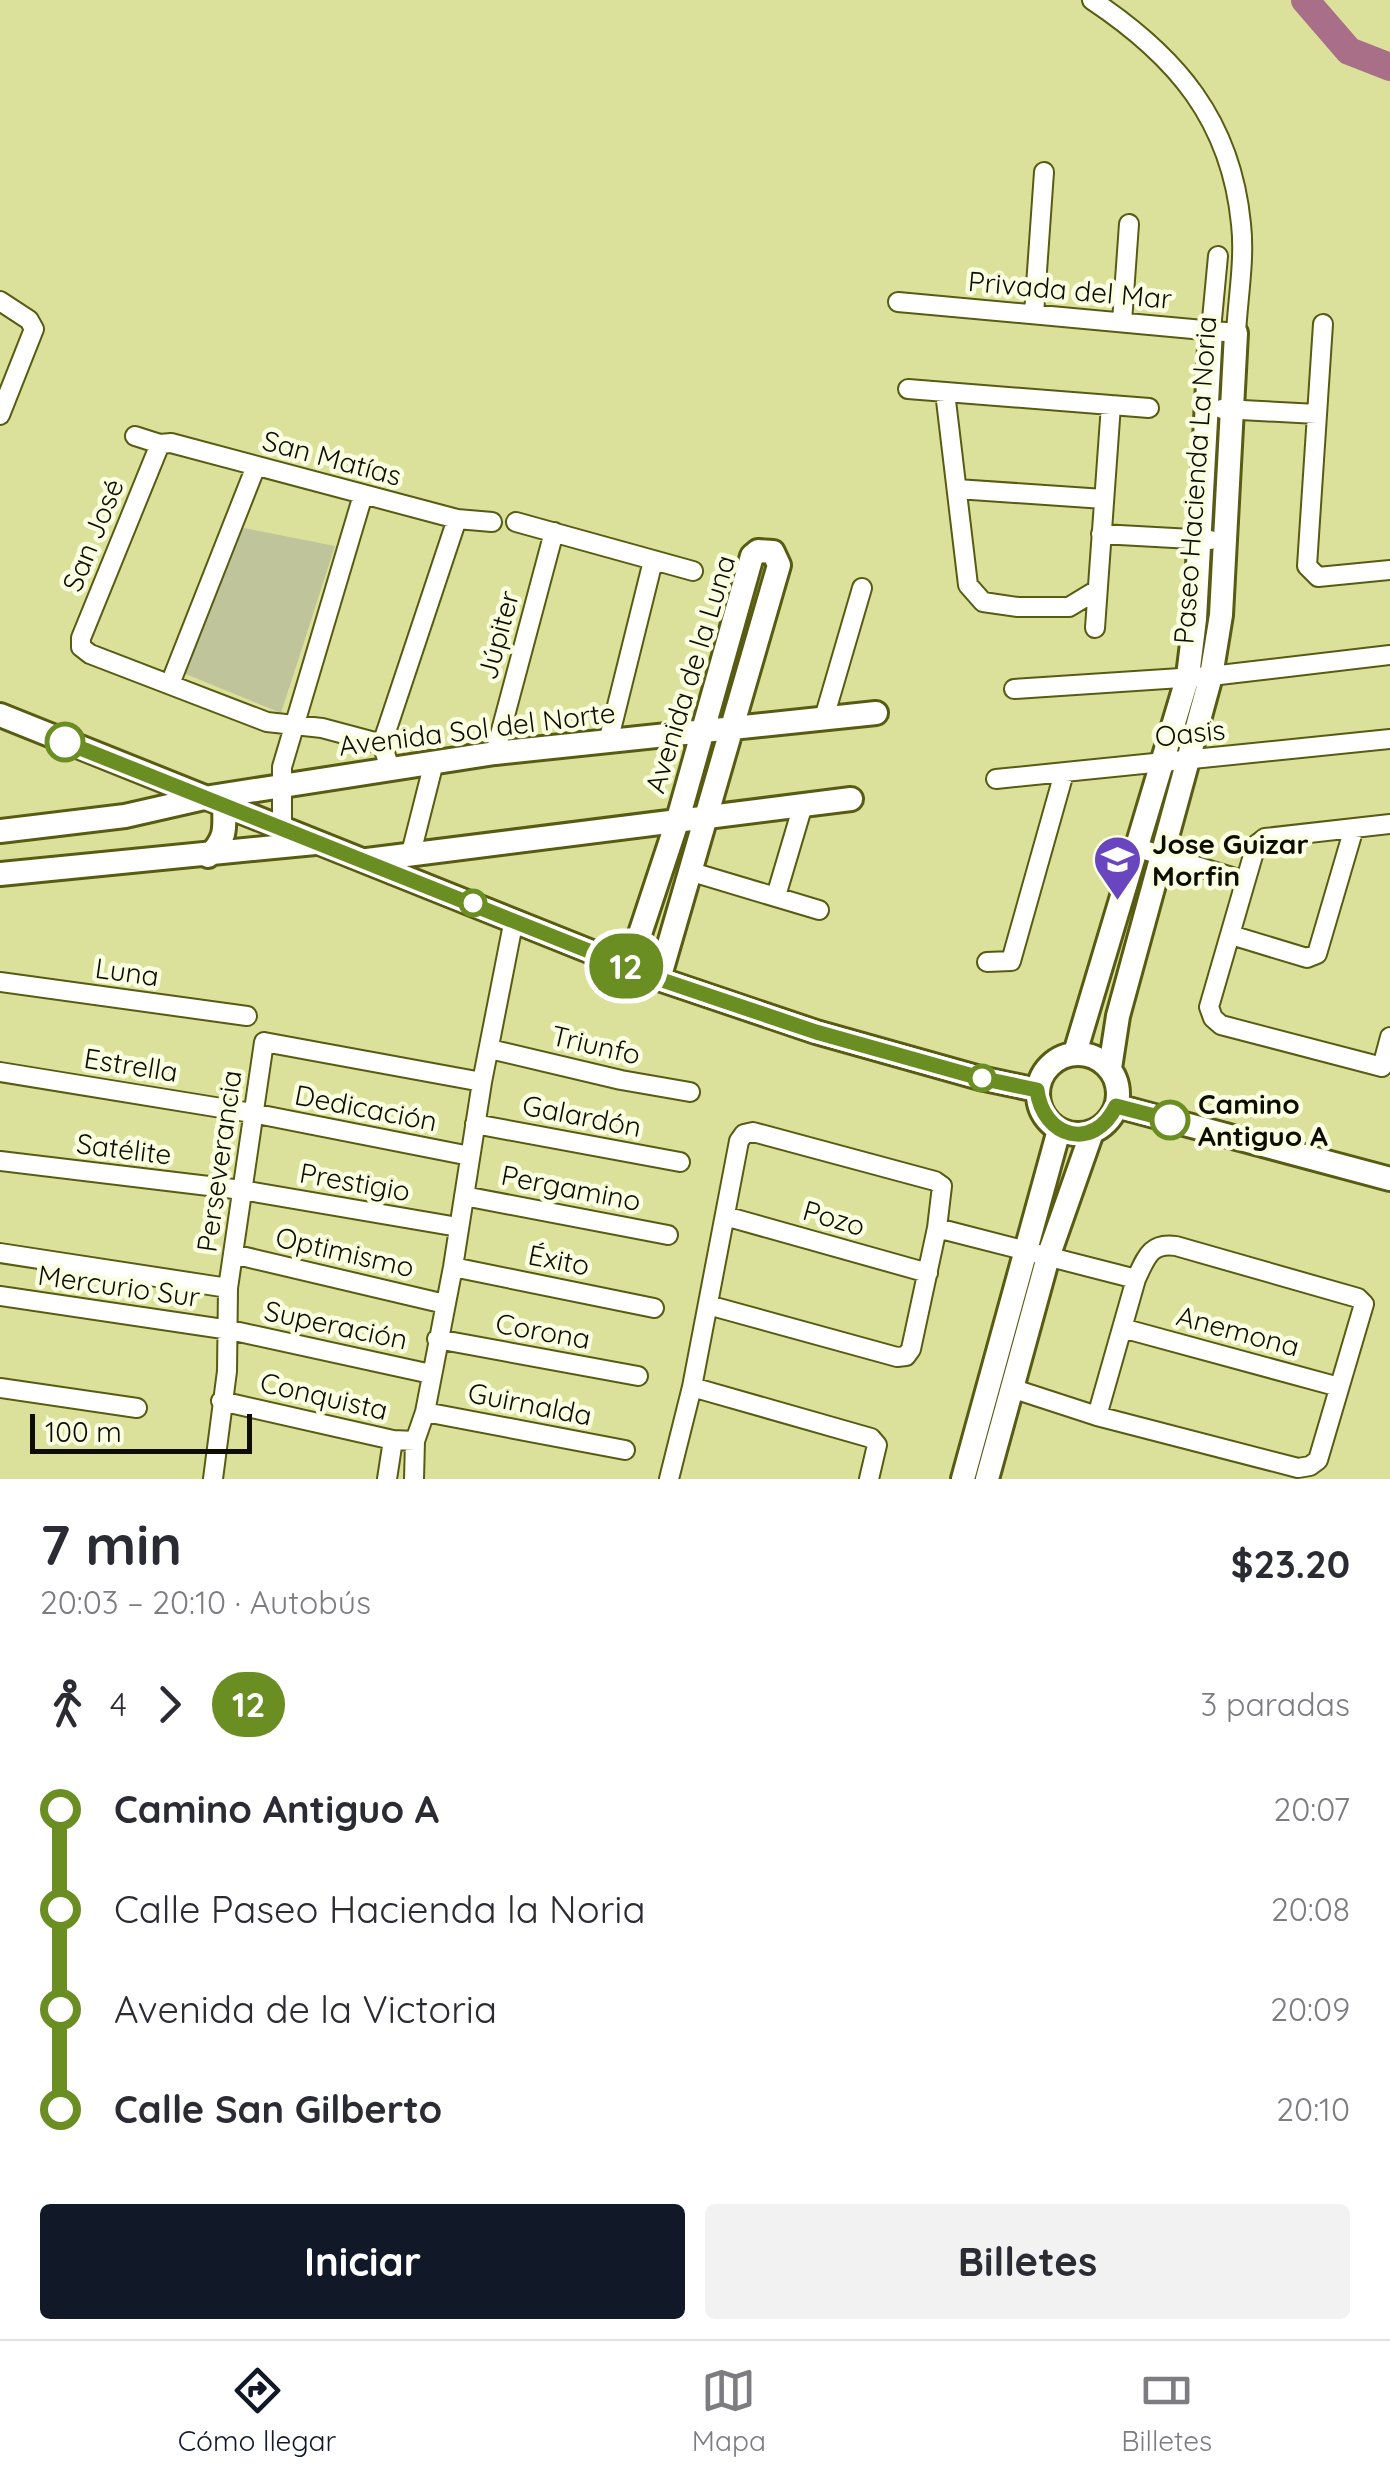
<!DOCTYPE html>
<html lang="es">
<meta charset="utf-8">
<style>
:root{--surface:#fff;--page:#f2f2f3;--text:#2b2b33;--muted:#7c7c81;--line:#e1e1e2;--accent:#111827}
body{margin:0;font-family:Quicksand,sans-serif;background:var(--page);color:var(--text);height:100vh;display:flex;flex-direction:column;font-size:38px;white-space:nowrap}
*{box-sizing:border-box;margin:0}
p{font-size:32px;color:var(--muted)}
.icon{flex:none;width:55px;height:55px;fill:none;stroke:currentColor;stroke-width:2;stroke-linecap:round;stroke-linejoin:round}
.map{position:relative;height:1479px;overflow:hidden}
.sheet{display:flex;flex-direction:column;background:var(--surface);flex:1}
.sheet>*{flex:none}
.badge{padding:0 20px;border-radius:32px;font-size:35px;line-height:65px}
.scale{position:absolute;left:30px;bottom:25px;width:222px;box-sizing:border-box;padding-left:10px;border:5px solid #0d0d00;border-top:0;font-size:28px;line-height:35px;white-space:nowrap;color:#0d0d00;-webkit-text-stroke:8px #fbffe2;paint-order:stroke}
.map>.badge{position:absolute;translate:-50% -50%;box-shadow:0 0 0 5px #fff}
.legs{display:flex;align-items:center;gap:15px;height:110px;padding:0 40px;font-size:32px}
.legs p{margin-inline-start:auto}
.head{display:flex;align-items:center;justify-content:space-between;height:170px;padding:0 40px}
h1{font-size:55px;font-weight:700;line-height:75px}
.action{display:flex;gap:20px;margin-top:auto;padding:20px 40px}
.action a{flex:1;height:115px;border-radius:10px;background:var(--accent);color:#fff;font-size:40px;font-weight:700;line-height:115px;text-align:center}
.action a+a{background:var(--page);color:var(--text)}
ul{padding:0 40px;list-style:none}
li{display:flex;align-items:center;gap:35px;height:100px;font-size:38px}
li i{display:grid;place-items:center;width:15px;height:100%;margin:0 12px;background:currentColor}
li i::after{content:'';width:25px;height:25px;margin:-12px;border:8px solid;border-radius:50%;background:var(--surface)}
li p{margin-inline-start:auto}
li:first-child i{background:linear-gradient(#0000 50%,currentColor 0)}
li:last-child i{background:linear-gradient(currentColor 50%,#0000 0)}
.dock{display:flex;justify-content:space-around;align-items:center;height:140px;border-top:2px solid var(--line);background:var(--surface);font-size:28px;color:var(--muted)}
.dock a{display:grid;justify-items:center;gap:5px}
.dock .selected{color:var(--accent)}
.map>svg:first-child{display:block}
.green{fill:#c0c49a}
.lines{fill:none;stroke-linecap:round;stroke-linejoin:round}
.river{stroke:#a96f88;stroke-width:28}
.minor-casing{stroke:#585b12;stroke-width:22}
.tertiary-casing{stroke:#585b12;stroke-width:28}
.minor{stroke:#fff;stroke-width:18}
.tertiary{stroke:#fff;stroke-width:22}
.line-1-casing{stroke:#fff;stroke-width:22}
.line-1{stroke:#6b8e23;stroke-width:15}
.stop-1-dot{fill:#fff;stroke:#6b8e23;stroke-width:5}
.labels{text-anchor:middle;stroke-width:9;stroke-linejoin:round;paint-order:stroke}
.street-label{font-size:28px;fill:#0d0d00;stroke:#fbffe2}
.poi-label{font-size:28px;font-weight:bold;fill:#0d0d00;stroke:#fbffe2;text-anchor:start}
.stop-label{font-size:28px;font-weight:bold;fill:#0d0d00;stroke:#fbffe2;text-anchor:start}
</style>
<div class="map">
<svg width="1390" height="1479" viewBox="0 0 1390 1479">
<rect width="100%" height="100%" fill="#dbe19a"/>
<!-- green -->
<path class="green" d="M239,527L335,546L281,713L176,670Z"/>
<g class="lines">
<!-- river -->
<path class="river" d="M1305,0L1349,51L1390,67"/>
<defs>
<path id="minor" d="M0,301L29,320L34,329L0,415
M898,302L1236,333C1238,297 1245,259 1241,224C1231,120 1176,56 1092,0
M1034,314L1044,172
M1122,322L1129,224
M1323,324L1307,566L1318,577L1390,570
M1211,330L1218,256
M908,389L1149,408
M945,392L968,585L983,602L1018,607H1069L1097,590
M1222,409L1317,414
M135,436L160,444L171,443L457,519L492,522
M160,444L81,638V647L90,654L267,722L322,728L382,744
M957,489L1104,499
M516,522L693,571
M1101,534L1210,540
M1095,628L1111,405
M170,684L256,466
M1014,689L1211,676L1390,655
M824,718L862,588
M608,742L653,561
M495,753L554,532
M390,768L382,744L457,519
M996,779L1390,739
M1390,824L1265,838L1256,845L1209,1007L1213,1018L1221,1025L1382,1067L1390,1037
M282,828V767L363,495
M1138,848L1245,881
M411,853L434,762
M692,872L819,910
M776,896L803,805
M1231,935L1307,958L1317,954L1354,828
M987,962L1011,961L1064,773
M0,982L247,1016
M490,1049L621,1080L690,1092
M0,1072L252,1113L470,1156
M475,1124L680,1162
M0,1161L242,1190L458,1227
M464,1196L668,1235
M725,1216L928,1273
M937,1228L1136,1279C1146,1258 1150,1242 1176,1246L1358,1298L1364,1304L1318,1460L1310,1466L1298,1468L1097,1416L1014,1389
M0,1253L228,1288
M233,1254L445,1304
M453,1267L654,1308
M0,1296L230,1330L431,1374
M1122,1328L1339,1387
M437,1339L638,1376
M692,1387L739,1141L744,1134L753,1132L935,1181L942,1186L937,1228L911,1349L906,1356L897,1357L708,1305
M0,1388L137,1408
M221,1401L393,1440L415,1441
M425,1412L625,1450
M1097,1416L1136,1279
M213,1479L227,1371L228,1288L264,1042L482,1082
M387,1479L393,1440
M414,1479L415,1441L425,1412L453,1267L482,1082L514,919
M669,1479L692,1387L871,1438L877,1445L869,1479"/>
<path id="tertiary" d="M0,715L659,979L816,1032L980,1078L1037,1090
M0,831L125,816L204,798L495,753L876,713
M208,856C226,840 225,829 224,806
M367,860L851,799
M0,874L315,843
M629,967L678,819L752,556L758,551L773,552L779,565L659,979
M1075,1053L1188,676L1195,619L1211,330
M1038 1094a40 40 0 1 1 80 0a40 40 0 1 1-80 0Z
M1110,1068L1118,1016L1211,676L1221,615L1236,333
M1117,1106L1390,1179
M963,1479L1059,1130
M987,1479L1048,1257L1092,1132"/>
</defs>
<!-- minor casing -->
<use href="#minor" class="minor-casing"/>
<!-- tertiary casing -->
<use href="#tertiary" class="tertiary-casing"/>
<!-- minor -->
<use href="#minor" class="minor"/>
<!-- tertiary -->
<use href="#tertiary" class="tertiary"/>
</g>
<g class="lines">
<defs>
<path id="line-1" d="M65,742L659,979L816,1032L980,1078L1037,1090C1043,1138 1094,1152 1116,1106L1170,1120"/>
</defs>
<!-- line-1 casing -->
<use href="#line-1" class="line-1-casing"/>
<!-- line-1 -->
<use href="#line-1" class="line-1"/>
</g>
<!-- icons -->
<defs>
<symbol id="school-pin" viewBox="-11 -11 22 30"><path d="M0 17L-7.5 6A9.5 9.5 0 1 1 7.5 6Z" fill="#6946bf" stroke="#fbffe2"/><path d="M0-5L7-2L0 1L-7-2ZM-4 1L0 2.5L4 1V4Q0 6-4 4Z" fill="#fff"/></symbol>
</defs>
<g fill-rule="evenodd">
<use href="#school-pin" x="1090" y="832" width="55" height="75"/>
</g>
<!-- markers -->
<g class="stop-1-dot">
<circle cx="65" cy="742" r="18"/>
<circle cx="473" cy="903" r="12"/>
<circle cx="982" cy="1078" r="12"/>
<circle cx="1170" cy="1120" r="18"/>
</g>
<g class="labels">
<!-- street labels -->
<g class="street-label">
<text transform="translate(1070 290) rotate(5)" y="10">Privada del Mar</text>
<text transform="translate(332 458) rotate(15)" y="10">San Matías</text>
<text transform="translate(1195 480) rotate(-86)" y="10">Paseo Hacienda La Noria</text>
<text transform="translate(93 535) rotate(-68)" y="10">San José</text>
<text transform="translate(498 635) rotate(-75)" y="10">Júpiter</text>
<text transform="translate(690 674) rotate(-73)" y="10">Avenida de la Luna</text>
<text transform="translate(477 729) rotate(-7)" y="10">Avenida Sol del Norte</text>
<text transform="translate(1190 733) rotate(-6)" y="10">Oasis</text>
<text transform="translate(127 972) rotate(8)" y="10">Luna</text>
<text transform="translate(596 1045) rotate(13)" y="10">Triunfo</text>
<text transform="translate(131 1065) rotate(9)" y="10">Estrella</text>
<text transform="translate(366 1108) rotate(11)" y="10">Dedicación</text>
<text transform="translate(582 1116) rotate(11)" y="10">Galardón</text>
<text transform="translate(124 1149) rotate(7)" y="10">Satélite</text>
<text transform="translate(219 1161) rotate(-82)" y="10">Perseverancia</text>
<text transform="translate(355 1182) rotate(10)" y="10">Prestigio</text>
<text transform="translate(571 1188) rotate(11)" y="10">Pergamino</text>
<text transform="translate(834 1218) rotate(16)" y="10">Pozo</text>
<text transform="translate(345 1252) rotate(13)" y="10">Optimismo</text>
<text transform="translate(559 1260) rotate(11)" y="10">Éxito</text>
<text transform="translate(119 1286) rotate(8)" y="10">Mercurio Sur</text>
<text transform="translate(336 1325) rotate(12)" y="10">Superación</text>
<text transform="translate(543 1331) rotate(10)" y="10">Corona</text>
<text transform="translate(1238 1331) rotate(15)" y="10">Anemona</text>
<text transform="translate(324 1396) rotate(13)" y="10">Conquista</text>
<text transform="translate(530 1404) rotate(11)" y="10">Guirnalda</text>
</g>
<!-- poi labels -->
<g class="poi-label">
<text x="1152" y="854">Jose Guizar<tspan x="1152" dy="32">Morfin</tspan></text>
</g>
<!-- stop labels -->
<g class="stop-label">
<text x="1198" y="1114">Camino<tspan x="1198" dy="32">Antiguo A</tspan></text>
</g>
</g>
</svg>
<div class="scale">100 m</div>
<b class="badge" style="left:626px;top:966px;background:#6b8e23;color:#fff">12</b>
</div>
<section class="sheet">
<div class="head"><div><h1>7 min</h1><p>20:03 – 20:10 · Autobús</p></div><b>$23.20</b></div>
<div class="legs"><svg class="icon" aria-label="walk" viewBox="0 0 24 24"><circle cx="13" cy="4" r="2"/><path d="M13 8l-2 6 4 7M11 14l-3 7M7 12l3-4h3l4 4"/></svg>4<svg class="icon" aria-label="forward" viewBox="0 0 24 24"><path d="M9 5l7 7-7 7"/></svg><b class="badge" style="background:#6b8e23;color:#fff">12</b><p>3 paradas</p></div>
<ul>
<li><i style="color:#6b8e23"></i><b>Camino Antiguo A</b><p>20:07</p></li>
<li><i style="color:#6b8e23"></i><span>Calle Paseo Hacienda la Noria</span><p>20:08</p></li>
<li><i style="color:#6b8e23"></i><span>Avenida de la Victoria</span><p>20:09</p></li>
<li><i style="color:#6b8e23"></i><b>Calle San Gilberto</b><p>20:10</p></li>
</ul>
<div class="action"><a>Iniciar</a><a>Billetes</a></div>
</section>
<nav class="dock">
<a class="selected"><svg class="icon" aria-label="directions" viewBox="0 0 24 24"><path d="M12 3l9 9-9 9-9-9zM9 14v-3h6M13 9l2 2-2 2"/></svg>Cómo llegar</a>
<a><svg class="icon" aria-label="map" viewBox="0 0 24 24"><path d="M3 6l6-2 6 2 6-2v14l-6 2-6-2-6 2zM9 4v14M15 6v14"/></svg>Mapa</a>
<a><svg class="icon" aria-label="tickets" viewBox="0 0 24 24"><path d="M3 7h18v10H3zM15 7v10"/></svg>Billetes</a>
</nav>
